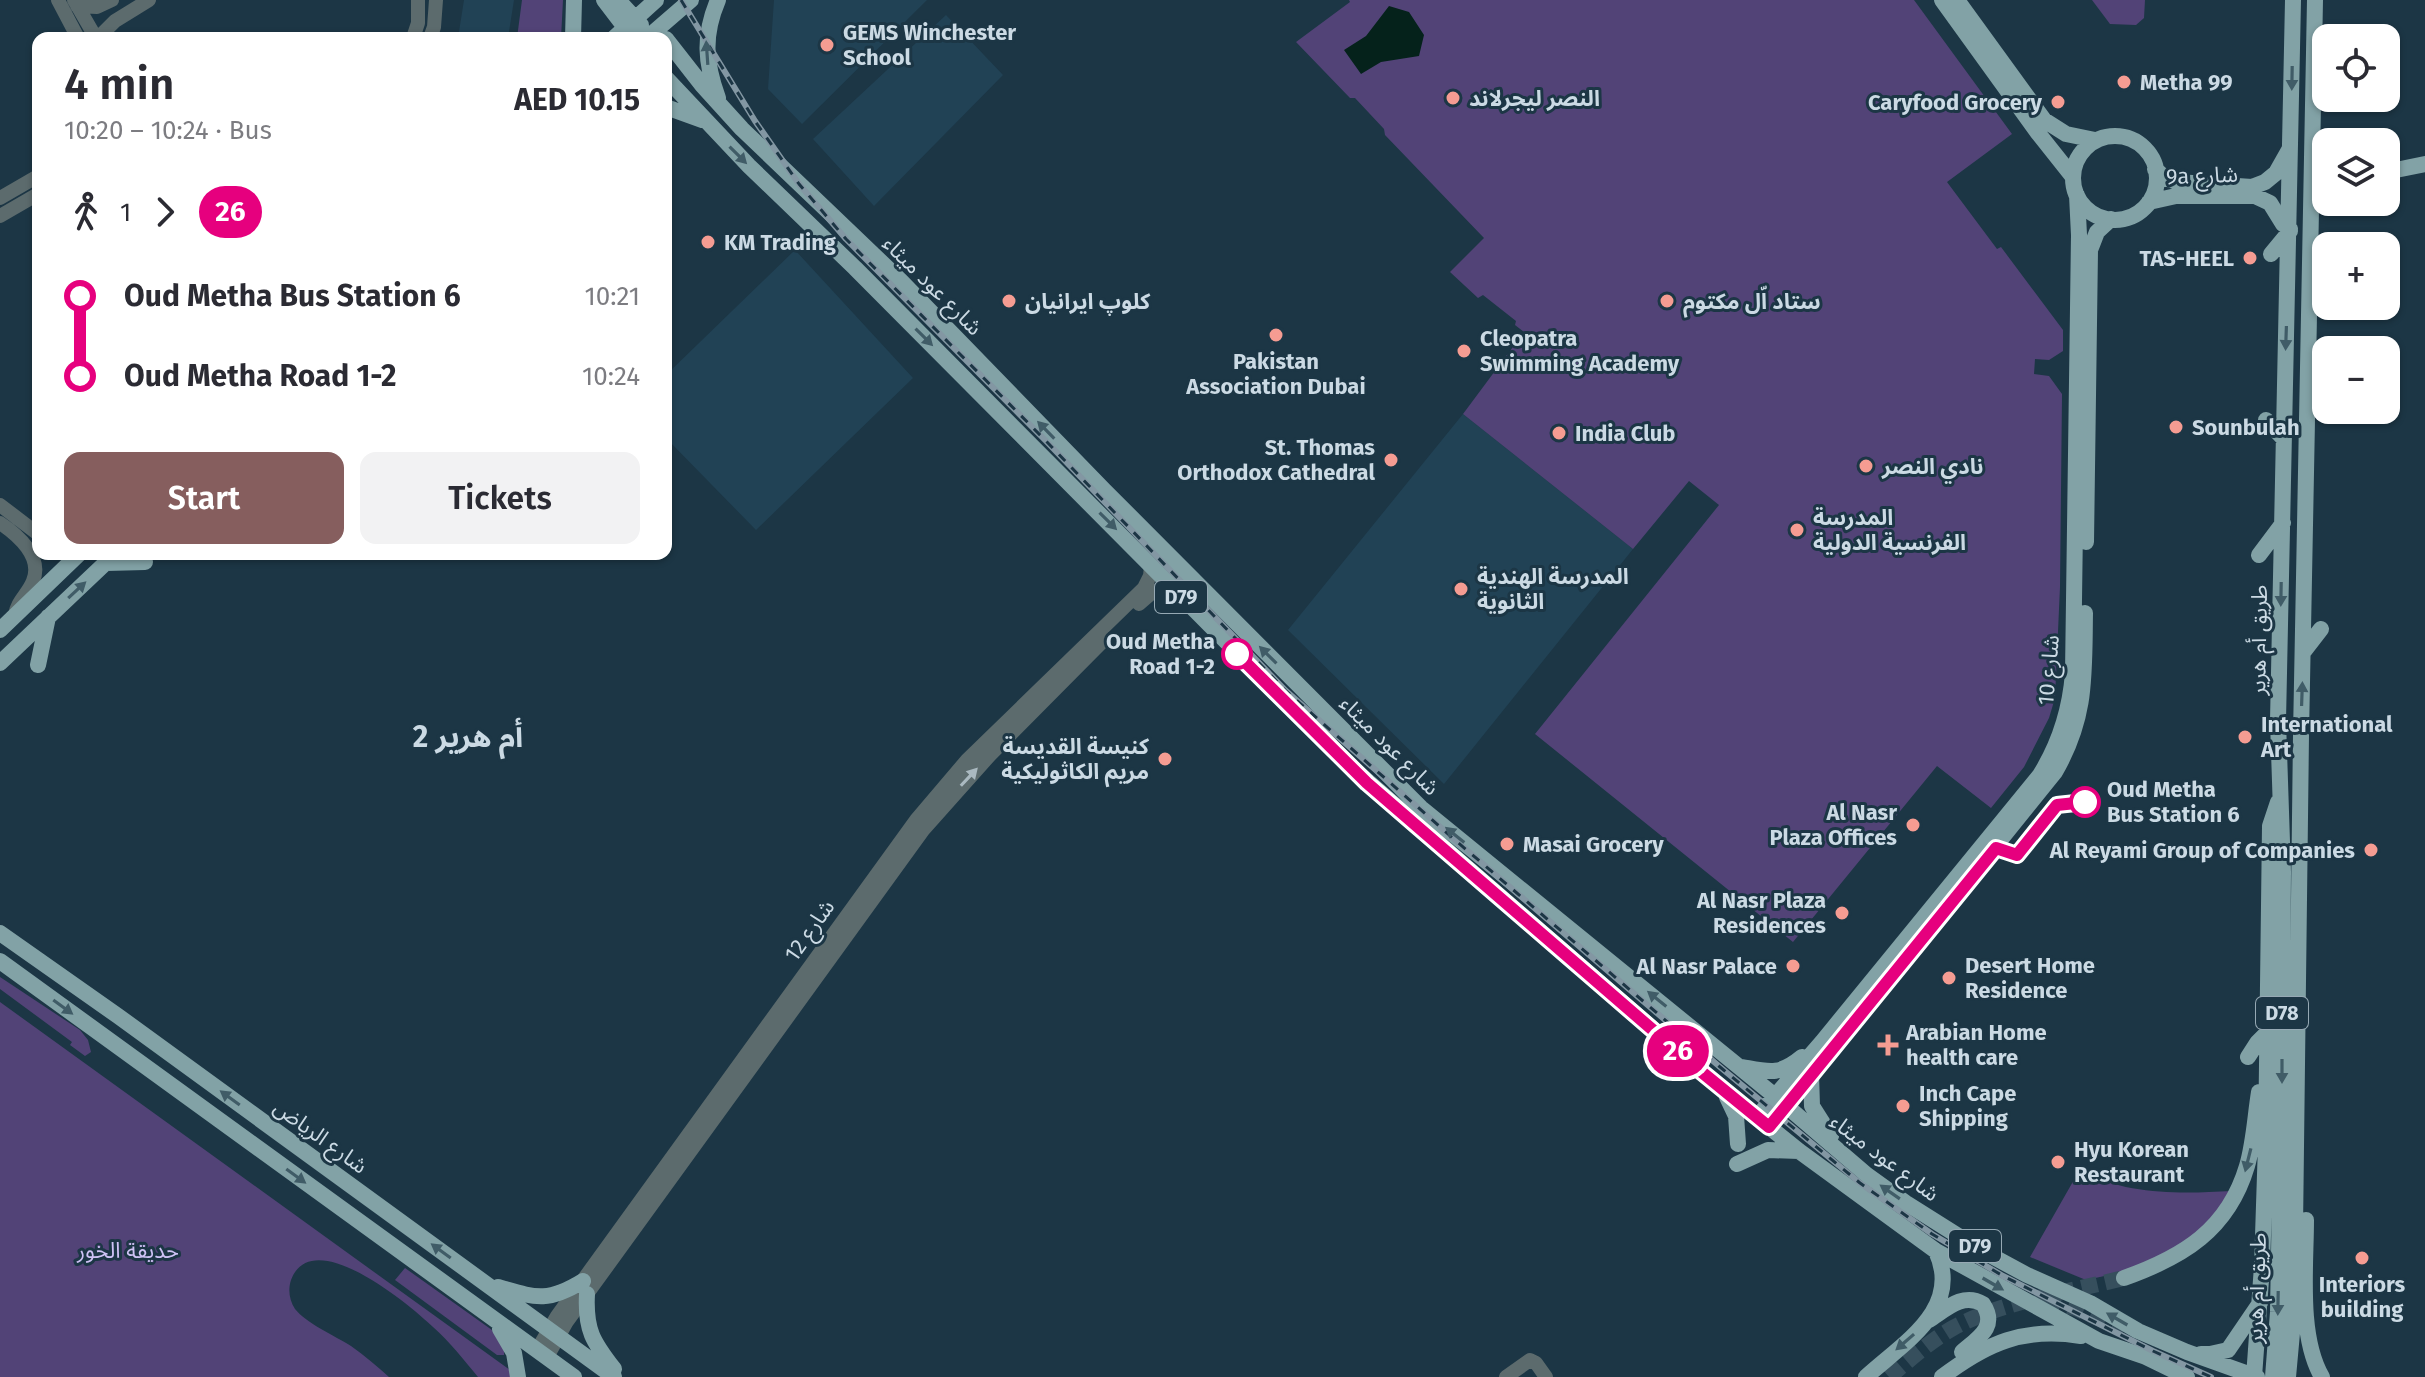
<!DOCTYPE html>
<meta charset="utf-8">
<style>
:root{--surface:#fff;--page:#f2f2f3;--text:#2b2b33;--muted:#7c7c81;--accent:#865e5e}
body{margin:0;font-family:"Fira Sans","Noto Sans Arabic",sans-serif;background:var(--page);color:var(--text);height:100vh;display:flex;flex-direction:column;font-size:30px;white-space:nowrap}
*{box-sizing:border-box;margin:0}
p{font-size:26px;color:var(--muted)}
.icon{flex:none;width:44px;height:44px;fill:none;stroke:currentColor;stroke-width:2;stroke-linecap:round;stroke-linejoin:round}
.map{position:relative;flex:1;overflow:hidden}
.panel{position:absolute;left:32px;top:32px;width:640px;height:528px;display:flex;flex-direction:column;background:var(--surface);border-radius:16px;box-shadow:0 2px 6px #0004}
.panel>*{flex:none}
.badge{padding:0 16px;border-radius:26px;font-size:28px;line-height:52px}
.buttons{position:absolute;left:2312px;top:24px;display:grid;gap:16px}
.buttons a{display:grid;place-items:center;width:88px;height:88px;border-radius:16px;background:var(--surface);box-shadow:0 2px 6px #0004;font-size:40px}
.map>.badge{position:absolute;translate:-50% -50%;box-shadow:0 0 0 4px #fff}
.legs{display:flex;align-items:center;gap:12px;height:88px;padding:0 32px;font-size:26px}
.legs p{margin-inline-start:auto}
.overview{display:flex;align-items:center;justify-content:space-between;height:136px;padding:0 32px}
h1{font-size:44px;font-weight:600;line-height:60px}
.cta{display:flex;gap:16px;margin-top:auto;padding:16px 32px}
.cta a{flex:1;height:92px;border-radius:16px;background:var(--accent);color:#fff;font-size:32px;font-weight:600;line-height:92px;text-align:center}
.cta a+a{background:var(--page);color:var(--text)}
ul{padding:0 32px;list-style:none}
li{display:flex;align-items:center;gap:28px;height:80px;font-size:30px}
li i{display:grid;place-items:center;width:12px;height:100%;margin:0 10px;background:currentColor}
li i::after{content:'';width:20px;height:20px;margin:-10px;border:6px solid;border-radius:50%;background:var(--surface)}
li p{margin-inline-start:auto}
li:first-child i{background:linear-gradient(#0000 50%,currentColor 0)}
li:last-child i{background:linear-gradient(currentColor 50%,#0000 0)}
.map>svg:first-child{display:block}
.built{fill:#214255}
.green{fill:#524377}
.water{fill:#05221b}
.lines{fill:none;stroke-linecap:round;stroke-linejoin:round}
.major-tunnel{stroke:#364f5d;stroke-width:16;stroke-dasharray:16 8;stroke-linecap:butt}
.minor{stroke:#5c6b6d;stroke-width:14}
.major{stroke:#82a2a6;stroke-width:16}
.rail-casing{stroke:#8397a3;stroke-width:6}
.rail{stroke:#1c3645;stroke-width:3;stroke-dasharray:9;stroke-linecap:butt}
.oneway{fill:#405c67}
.oneway2{fill:#aab9c0}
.line-1-casing{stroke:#fff;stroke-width:18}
.line-1{stroke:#e6007e;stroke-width:12}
.poi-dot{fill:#f59c92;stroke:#1c3645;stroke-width:3}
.stop-1-dot{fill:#fff;stroke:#e6007e;stroke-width:4}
.labels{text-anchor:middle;stroke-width:6;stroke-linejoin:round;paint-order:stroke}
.shield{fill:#1c3645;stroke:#96a9b4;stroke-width:2}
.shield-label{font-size:20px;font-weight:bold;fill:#cbdae4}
.poi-label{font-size:22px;font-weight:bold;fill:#cbdae4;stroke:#1c3645;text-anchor:start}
.street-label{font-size:22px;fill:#cbdae4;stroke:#1c3645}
.stop-label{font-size:22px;font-weight:bold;fill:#cbdae4;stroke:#1c3645;text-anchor:end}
.park-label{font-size:22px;fill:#cec2f5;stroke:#1c3645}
.district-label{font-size:30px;font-weight:bold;fill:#cbdae4;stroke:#1c3645}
</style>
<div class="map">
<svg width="2425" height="1377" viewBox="0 0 2425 1377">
<rect width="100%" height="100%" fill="#1c3645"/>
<!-- built -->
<path class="built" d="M464,0H514L508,38H458Z
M774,0H927L802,124L768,89Z
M946,15L1003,75L874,206L813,139Z
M795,250L913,378L756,530L666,438V375Z
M1463,414L1633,549L1444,784L1288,630Z"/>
<!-- green -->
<path class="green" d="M522,0H563L561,38H517Z
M1349,0H1914L2012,134L1947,182L1997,249L2001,247L2063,330V351L2049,360L2035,359L2034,374L2049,376L2062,394L2060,587L2055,698L2049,718L2024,767L1991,808L1937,766L1793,942L1535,734L1719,505L1689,481L1633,549L1463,414L1524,332L1515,325L1516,321L1483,295L1478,298L1450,272L1484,238L1385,135L1384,129L1355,98H1350L1296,42L1350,2Z
M2092,0H2145L2144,18L2136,25L2110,24Z
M0,977L80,1030L88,1040L91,1052L85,1056L70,1045L72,1042L0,989Z
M0,1002L514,1373L513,1377H478C464,1360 450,1342 433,1327C410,1305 312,1223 291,1280C288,1289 289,1300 295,1309C306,1323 335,1336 351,1346C365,1356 377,1366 389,1377H0Z
M2079,1171C2129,1195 2178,1194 2232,1191L2214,1221L2194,1237L2132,1270L2086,1280L2030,1257Z
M405,1268L492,1330L499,1342L504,1346V1355H497L395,1280Z"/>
<!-- water -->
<path class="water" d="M1389,6L1409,12L1424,35L1419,56L1381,62L1361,74L1344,50L1366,36Z"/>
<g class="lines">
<!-- major-tunnel -->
<path class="major-tunnel" d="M2045,1300L2075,1308L2124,1329
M1889,1377C1909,1360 1930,1341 1953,1328C2003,1301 2069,1292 2124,1278"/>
<!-- minor -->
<path class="minor" d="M58,0L78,38
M74,0L96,38
M77,6L97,7L112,0
M98,38L115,21L149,0
M413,38L418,23V0
M430,38L434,27L436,0
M0,198L38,176
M0,216L38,194
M0,505L38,534
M0,523C18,535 43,557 33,581C28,594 17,601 15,615
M1139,604L1154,591L1173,588
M537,1350L557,1316L916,820L967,760L1144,588L1150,576L1151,566
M547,1357L566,1323L924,829L990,755L1105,639
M1506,1377L1530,1360L1536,1363L1546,1377"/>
<!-- major -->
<path class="major" d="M604,0L633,38
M618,0L641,25
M1942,0L2038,133L2073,177
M1957,0L2044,120L2066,134L2095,140
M573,38L574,0
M614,38L656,0
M647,38L691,0
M666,39L702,85L742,129L901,281L1104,490L1421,808L1770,1092L1867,1175L1906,1203L1979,1249L2027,1275L2090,1303L2138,1331L2187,1352L2257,1377
M666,78L749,166L855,268L1350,766L1722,1089L1799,1151L1936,1251L2099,1341L2146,1357L2187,1377
M718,98C705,63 703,35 718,0
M666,107L702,120
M2073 178a42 42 0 1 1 84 0a42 42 0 1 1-84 0Z
M2155,169L2165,178L2177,182L2252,187L2265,182L2276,173L2289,150
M2386,172L2425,164
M2149,202L2176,196H2255L2270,203L2283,224L2290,229
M2271,254L2290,231
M2266,420L2283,438
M2086,542L2090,250L2097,232L2111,219
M2259,555L2283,523
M106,563L145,562
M0,630L79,554
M2304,651L2321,629
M0,663L115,554
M38,665L48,617
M0,933L118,1016L614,1377
M0,961L574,1377
M2248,1057L2257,1043L2267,1033
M1742,1067C1769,1072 1779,1076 1802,1057
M1811,1074L1812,1106L1831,1136
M1727,1097L1736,1116L1738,1144
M1757,1117L1822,1042L2040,775C2060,743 2070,711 2073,673L2079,235L2077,195
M1769,1127L2055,772C2087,717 2084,675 2085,613
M1737,1164L1768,1150L1799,1151
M2306,1220C2306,1266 2298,1336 2322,1377
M2124,1278C2183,1257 2228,1230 2247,1166C2254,1142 2255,1117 2259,1092
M498,1287C536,1298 547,1303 583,1281
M587,1294C585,1330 593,1342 614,1369
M1929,1320C1946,1309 1963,1292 1983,1304C1998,1327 1978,1338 1962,1352
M500,1329L514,1353L518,1377
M2201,1354H2210L2228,1350L2260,1303
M1866,1377C1903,1343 1963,1309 1936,1251
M1942,1377C1987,1343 2023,1327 2081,1336
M2254,1377L2262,1266L2266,1144L2270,826L2278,802
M2273,1377L2278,1312L2281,1136L2283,872L2278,721L2293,0
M2288,1377L2294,1311L2301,735L2315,0"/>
<defs>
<path id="rail" d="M681,0L755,121L799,184L846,239L1047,442L1285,690L1455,840L1720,1067L1860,1183L1932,1234L2003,1276L2153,1351L2211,1377"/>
</defs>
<!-- rail casing -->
<use href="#rail" class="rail-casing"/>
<!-- rail -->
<use href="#rail" class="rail"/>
</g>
<!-- one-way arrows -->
<defs><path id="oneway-solid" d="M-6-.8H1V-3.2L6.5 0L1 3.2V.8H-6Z" transform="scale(2)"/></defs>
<g class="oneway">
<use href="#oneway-solid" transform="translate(707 53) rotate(-94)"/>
<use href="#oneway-solid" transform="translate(2292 78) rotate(91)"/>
<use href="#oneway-solid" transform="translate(738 155) rotate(45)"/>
<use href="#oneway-solid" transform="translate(924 337) rotate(45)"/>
<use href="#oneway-solid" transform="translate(2286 338) rotate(92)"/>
<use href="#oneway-solid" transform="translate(1046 430) rotate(-134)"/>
<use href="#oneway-solid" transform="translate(1108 521) rotate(45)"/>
<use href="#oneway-solid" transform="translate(77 590) rotate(-43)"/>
<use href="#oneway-solid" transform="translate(2281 594) rotate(91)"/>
<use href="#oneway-solid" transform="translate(1268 655) rotate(-135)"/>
<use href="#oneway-solid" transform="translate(2302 694) rotate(-88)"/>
<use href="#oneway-solid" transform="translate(1455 835) rotate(-141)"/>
<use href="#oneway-solid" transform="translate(1657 999) rotate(-141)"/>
<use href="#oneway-solid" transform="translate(63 1007) rotate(36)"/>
<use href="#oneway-solid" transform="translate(2282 1071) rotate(90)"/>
<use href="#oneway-solid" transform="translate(230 1098) rotate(-144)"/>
<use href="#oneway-solid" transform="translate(2248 1160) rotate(104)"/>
<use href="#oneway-solid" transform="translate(296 1176) rotate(36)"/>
<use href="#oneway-solid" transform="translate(1890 1192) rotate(-145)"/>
<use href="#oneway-solid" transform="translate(441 1251) rotate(-144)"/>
<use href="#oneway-solid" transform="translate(1993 1284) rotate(30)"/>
<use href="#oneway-solid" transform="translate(2278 1303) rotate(91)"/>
<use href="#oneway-solid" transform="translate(2117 1319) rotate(-150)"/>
<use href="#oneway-solid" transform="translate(1905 1342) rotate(139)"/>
</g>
<use class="oneway2" href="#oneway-solid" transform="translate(969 777) rotate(-47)"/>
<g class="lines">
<defs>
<path id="line-1" d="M1237,654L1367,783L1698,1069L1769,1127L1996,848L2017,855L2057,805L2085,802"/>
</defs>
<!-- line-1 casing -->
<use href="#line-1" class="line-1-casing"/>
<!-- line-1 -->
<use href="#line-1" class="line-1"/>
</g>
<!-- markers -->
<g class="poi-dot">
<circle cx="827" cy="45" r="8"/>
<circle cx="2124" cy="82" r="8"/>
<circle cx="1453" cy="98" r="8"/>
<circle cx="2058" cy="102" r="8"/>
<circle cx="708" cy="242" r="8"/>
<circle cx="2250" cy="258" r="8"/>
<circle cx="1009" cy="301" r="8"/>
<circle cx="1667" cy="301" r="8"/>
<circle cx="1276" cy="335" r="8"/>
<circle cx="1464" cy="351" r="8"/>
<circle cx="2176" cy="427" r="8"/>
<circle cx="1559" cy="433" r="8"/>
<circle cx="1391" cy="460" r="8"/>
<circle cx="1866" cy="466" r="8"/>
<circle cx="1797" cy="530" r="8"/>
<circle cx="1461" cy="589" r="8"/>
<circle cx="2245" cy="737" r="8"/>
<circle cx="1165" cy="759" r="8"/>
<circle cx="1913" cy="825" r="8"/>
<circle cx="1507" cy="844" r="8"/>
<circle cx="2371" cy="850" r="8"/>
<circle cx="1842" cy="913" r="8"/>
<circle cx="1793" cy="966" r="8"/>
<circle cx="1949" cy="978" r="8"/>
<path d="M1884 1033h8v8h8v8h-8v8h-8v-8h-8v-8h8z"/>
<circle cx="1903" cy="1106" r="8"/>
<circle cx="2058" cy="1162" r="8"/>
<circle cx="2362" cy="1258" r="8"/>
</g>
<g class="stop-1-dot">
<circle cx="1237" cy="654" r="14"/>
<circle cx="2085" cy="802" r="14"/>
</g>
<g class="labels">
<!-- shield labels -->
<g class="shield">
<rect x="1155" y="581" width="52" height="32" rx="6"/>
<rect x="2256" y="997" width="52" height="32" rx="6"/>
<rect x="1949" y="1230" width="52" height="32" rx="6"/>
</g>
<g class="shield-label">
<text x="1181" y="604">D79</text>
<text x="2282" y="1020">D78</text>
<text x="1975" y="1253">D79</text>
</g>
<!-- poi labels -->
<g class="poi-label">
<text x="843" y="40">GEMS Winchester<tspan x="843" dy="25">School</tspan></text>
<text x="2140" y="90">Metha 99</text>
<text x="1469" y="106">النصر ليجرلاند</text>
<text x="2042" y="110" text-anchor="end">Caryfood Grocery</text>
<text x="724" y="250">KM Trading</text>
<text x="2234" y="266" text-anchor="end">TAS-HEEL</text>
<text x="1025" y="309">كلوپ ايرانيان</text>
<text x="1683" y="309">ستاد اّل مكتوم</text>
<text x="1480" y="346">Cleopatra<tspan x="1480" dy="25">Swimming Academy</tspan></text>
<text x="1276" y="369" text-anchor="middle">Pakistan<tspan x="1276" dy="25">Association Dubai</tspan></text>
<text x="2192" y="435">Sounbulah</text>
<text x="1575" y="441">India Club</text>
<text x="1375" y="455" text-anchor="end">St. Thomas<tspan x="1375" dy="25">Orthodox Cathedral</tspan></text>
<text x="1882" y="474">نادي النصر</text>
<text x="1813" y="525">المدرسة<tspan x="1813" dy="25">الفرنسية الدولية</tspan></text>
<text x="1477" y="584">المدرسة الهندية<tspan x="1477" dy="25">الثانوية</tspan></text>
<text x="2261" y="732">International<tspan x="2261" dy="25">Art</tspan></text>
<text x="1149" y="754" text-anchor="end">كنيسة القديسة<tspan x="1149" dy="25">مريم الكاثوليكية</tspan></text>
<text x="1897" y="820" text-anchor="end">Al Nasr<tspan x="1897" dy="25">Plaza Offices</tspan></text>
<text x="1523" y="852">Masai Grocery</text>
<text x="2355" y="858" text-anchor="end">Al Reyami Group of Companies</text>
<text x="1826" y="908" text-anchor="end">Al Nasr Plaza<tspan x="1826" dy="25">Residences</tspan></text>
<text x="1965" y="973">Desert Home<tspan x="1965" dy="25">Residence</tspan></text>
<text x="1777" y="974" text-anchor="end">Al Nasr Palace</text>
<text x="1906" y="1040">Arabian Home<tspan x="1906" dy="25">health care</tspan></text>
<text x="1919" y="1101">Inch Cape<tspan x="1919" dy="25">Shipping</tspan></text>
<text x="2074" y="1157">Hyu Korean<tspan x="2074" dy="25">Restaurant</tspan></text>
<text x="2362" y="1292" text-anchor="middle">Interiors<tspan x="2362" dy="25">building</tspan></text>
</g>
<!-- street labels -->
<g class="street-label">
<text transform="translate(2202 175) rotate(-2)" y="8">9a شارع</text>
<text transform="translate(933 285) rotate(45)" y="8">شارع عود ميثاء</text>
<text transform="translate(2258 640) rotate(-89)" y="8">طريق أم هرير</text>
<text transform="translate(2048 670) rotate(-85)" y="8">شارع 10</text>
<text transform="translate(1390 745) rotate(45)" y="8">شارع عود ميثاء</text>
<text transform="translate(809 930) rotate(-55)" y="8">شارع 12</text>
<text transform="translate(321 1136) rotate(36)" y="8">شارع الرياض</text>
<text transform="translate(1885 1157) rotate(37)" y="8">شارع عود ميثاء</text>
<text transform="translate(2256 1288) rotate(-88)" y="8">طريق أم هرير</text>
</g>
<!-- stop labels -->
<g class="stop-label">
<text x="1215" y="649">Oud Metha<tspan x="1215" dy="25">Road 1-2</tspan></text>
<text x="2107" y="797" text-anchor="start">Oud Metha<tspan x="2107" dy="25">Bus Station 6</tspan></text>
</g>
<!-- park labels -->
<g class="park-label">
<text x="128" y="1258">حديقة الخور</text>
</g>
<!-- district labels -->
<g class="district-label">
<text x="468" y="747">أم هرير 2</text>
</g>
</g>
</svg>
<div class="buttons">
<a><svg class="icon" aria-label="locate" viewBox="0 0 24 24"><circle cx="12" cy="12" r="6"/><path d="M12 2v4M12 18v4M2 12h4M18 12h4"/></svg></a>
<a><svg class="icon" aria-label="layers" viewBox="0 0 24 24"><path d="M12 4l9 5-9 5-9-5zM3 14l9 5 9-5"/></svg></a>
<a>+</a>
<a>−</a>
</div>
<b class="badge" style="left:1678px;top:1051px;background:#e6007e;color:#fff">26</b>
<section class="panel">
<div class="overview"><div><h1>4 min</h1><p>10:20 – 10:24 · Bus</p></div><b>AED 10.15</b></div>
<div class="legs"><svg class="icon" aria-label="walk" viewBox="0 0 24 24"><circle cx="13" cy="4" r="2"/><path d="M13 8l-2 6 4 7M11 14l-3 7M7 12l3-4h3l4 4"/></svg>1<svg class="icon" aria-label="forward" viewBox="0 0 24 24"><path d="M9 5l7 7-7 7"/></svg><b class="badge" style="background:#e6007e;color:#fff">26</b></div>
<ul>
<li><i style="color:#e6007e"></i><b>Oud Metha Bus Station 6</b><p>10:21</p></li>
<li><i style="color:#e6007e"></i><b>Oud Metha Road 1-2</b><p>10:24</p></li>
</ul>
<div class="cta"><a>Start</a><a>Tickets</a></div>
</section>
</div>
